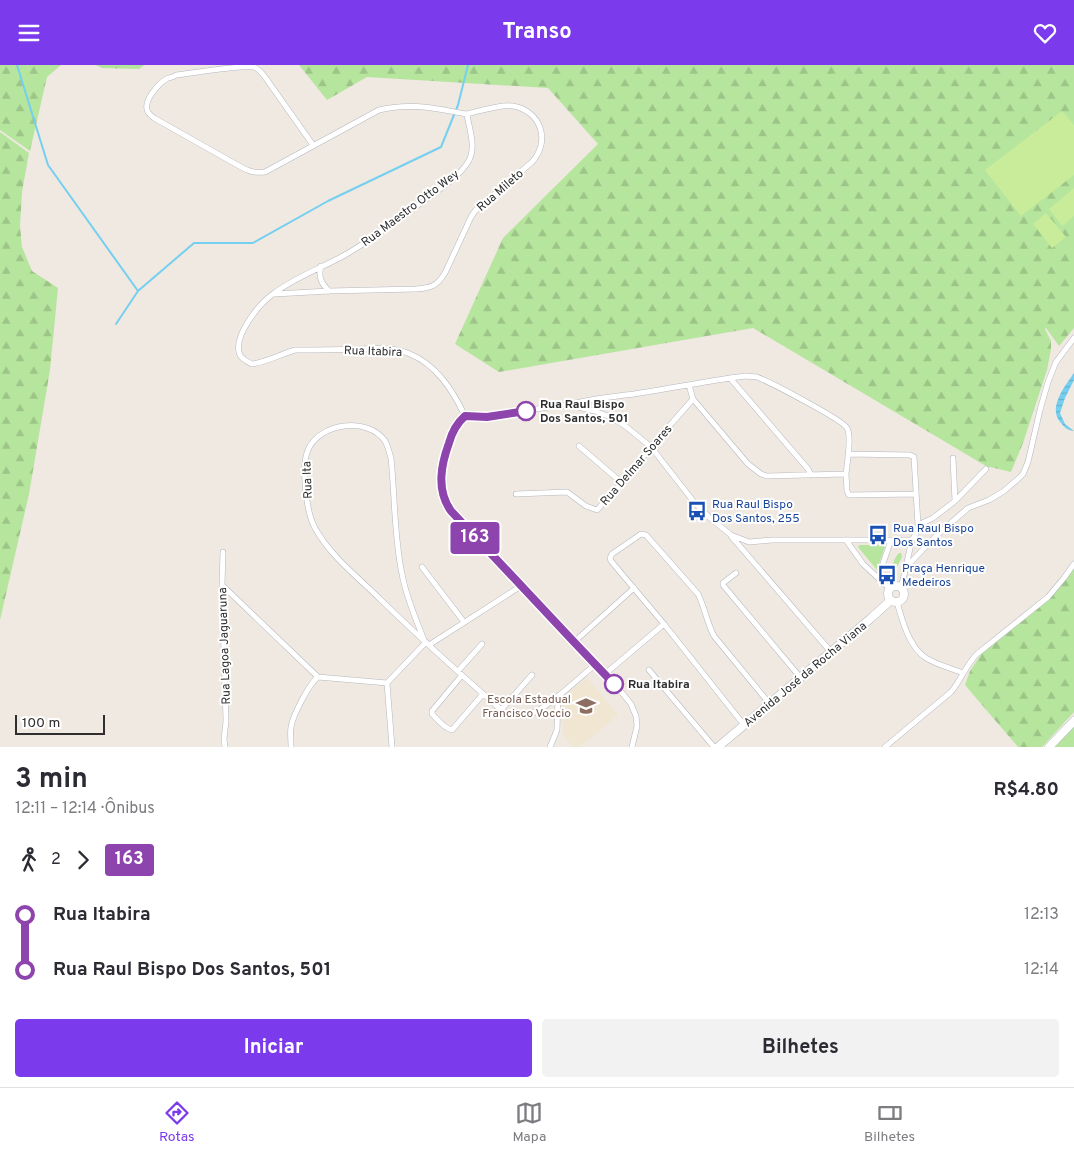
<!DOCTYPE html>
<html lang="pt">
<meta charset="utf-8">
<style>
:root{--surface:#fff;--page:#f2f2f3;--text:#2b2b33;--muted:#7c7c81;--line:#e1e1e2;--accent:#7c3aed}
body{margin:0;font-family:Overpass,sans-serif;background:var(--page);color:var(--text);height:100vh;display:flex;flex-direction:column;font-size:19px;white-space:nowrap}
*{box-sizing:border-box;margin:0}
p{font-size:16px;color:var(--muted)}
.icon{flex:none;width:28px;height:28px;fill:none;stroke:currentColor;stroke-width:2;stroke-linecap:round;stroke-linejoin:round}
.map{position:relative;height:682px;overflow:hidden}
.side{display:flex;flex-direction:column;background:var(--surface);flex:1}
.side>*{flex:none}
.badge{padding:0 10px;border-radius:4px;font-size:18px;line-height:32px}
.scale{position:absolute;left:15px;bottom:12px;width:90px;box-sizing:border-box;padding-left:5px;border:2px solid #2e2e2e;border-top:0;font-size:14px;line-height:18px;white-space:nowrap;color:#2e2e2e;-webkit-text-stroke:4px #fff;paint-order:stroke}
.map>.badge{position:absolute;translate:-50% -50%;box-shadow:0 0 0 2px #fff}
.legs{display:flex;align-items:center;gap:8px;height:55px;padding:0 15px;font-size:16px}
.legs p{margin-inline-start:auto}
.overview{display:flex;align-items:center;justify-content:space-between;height:85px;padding:0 15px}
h1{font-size:28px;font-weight:700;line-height:38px}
.primary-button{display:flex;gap:10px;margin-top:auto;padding:10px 15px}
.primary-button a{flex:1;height:58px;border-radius:5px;background:var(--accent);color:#fff;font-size:20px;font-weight:700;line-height:58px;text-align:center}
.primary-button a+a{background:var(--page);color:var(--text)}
ul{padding:0 15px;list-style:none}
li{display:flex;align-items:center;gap:18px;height:55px;font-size:19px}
li i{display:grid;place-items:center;width:8px;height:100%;margin:0 6px;background:currentColor}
li i::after{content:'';width:12px;height:12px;margin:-6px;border:4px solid;border-radius:50%;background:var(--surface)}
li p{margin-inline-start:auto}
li:first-child i{background:linear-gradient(#0000 50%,currentColor 0)}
li:last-child i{background:linear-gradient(currentColor 50%,#0000 0)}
header{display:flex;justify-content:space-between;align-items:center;height:65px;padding:0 15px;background:var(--accent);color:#fff;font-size:22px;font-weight:700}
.tab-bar{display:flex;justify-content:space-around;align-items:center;height:70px;border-top:1px solid var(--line);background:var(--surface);font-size:14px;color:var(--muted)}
.tab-bar a{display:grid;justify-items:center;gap:2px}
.tab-bar .active{color:var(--accent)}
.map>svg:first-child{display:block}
.education{fill:#f0e6d1}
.forest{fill:url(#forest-firs)}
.park{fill:#b6e59e}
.pitch{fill:#c9ec9a}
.water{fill:url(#water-rules)}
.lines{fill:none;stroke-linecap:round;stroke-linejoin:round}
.stream{stroke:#75cff0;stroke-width:2}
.street-casing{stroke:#b4b7c1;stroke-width:6}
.secondary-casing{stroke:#b4b7c1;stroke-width:9}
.street{stroke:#fff;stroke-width:5}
.secondary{stroke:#fff;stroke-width:8}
.line-1-casing{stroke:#fff;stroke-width:11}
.line-1{stroke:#8e44ad;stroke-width:8}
.stop-1-dot{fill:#fff;stroke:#8e44ad;stroke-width:2.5}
.labels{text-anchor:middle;stroke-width:4;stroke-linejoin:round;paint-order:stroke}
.street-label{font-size:12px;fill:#2e2e2e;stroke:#fff}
.stop-label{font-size:12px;font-weight:bold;fill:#2e2e2e;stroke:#fff;text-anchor:start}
.transit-label{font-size:12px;fill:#164399;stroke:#fff;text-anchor:start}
.education-label{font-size:12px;fill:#785e54;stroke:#fff;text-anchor:end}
</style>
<header><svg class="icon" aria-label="menu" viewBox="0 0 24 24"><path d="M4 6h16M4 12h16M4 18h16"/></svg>Transo<svg class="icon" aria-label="heart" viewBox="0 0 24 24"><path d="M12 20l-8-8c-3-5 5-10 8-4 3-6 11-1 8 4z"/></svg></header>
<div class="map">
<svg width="1074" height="682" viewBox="0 0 1074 682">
<defs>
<pattern id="forest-firs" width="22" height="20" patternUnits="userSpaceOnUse" patternTransform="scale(1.25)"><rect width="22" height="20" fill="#b6e59e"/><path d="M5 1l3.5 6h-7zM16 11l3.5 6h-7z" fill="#9dc588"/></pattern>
<pattern id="water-rules" width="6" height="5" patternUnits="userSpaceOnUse" patternTransform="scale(1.25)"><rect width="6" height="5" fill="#75cff0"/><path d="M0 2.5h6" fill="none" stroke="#66b2ce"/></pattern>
</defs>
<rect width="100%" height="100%" fill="#efe9e1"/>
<!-- education -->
<path class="education" d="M587,613L618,650L579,682H572L563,667L562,633Z"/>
<!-- forest -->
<path class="forest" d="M0,0H61L47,12L30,86L0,65Z
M96,0H144L139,4L102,3Z
M299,0H1074V263L1059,281L1046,263L1045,264L1051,276V284L1047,305L1023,378L1011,407L986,401L753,263L499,307L455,279L503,173L598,79L548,23L367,12L327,35Z
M0,67L29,88L22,127L20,161L22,182L32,206L58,223L50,305L29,429L0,555Z
M1074,500V647L1042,682H1018L965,620L970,606L982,588L1045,538L1066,514Z"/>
<!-- park -->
<path class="park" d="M859,480H883L885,481L877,505L867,493L858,482Z
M899,488H901L902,492L891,513C891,505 893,494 899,488Z
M1074,654V682H1048Z"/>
<!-- pitch -->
<path class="pitch" d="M1062,46L1074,60V110L1021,151L985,105Z
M1074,123V151L1062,161L1049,144Z
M1046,148L1066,172L1052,183L1033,159Z"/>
<!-- water -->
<path class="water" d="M1074,308V315L1065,333L1060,348L1065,359L1074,366C1067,365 1065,363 1061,358C1047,343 1065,321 1074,308Z"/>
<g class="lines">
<!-- stream -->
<path class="stream" d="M17,0L48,100L138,226
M116,259L138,226L194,178H253L328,136L441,82L458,40L468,0"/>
<defs>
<path id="street" d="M313,80L265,12C262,8 259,4 254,2C240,0 193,8 176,10C176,11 169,13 168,13C159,18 142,36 148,47C149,49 153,52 154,53L241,102C250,107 255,108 265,107L379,45C410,37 436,44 467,49C469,64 477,83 468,97C458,113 439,124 425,135C398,154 372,175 343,191C319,204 294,213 273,229C259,239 232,272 240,290C243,295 248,297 252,299C267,297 281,289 295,285C314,285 334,285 353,284C371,284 393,281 410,289C437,300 453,326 465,351
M321,201C318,212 321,218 329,226
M275,229L329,226L416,224C431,223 437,221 445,208L471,152L475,146L532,97C551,76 541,46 513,41C500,39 480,46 467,49
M730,313L808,404L811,410
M569,340C591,333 612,332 634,329C666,324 698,318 730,313L746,311L757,312C770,317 843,355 847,363C852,371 847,399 846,409L767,411L761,409L748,399L693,334L689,320
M465,351L487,352L549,342L569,340L595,346L610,352L624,360L651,382L694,437L710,453L731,470L749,477L772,475H912
M465,351C456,359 452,367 449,378C441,400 436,425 451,446L623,629L631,639L636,651L637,661L632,682
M579,381L622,418
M848,389L910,390L914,392L918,460L917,467L912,475L906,501
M953,393L955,436
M846,409L847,426L849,430L916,429
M516,429L567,427L586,441L597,445L622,418L651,382L693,334
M918,460L933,453L955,436L986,404
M731,471L831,587
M846,475L863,499L890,524
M223,487L222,520L226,656L224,674L225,682
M422,502L464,557
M736,508L723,518V520L800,612
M878,513L891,475
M223,521L318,612
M901,523L906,502L937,470L968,443L989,435L1004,426L1018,414L1023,409L1028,397L1040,345L1048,317L1056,297L1074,273
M897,537C902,555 909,582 926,593C937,600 951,603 963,608
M424,575C416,554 406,532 402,509C394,471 395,432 391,393C389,387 388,381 385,376C368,351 319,358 308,385C301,401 306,447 315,463C331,492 358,512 381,535C419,572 458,607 498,642C506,649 516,652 527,650C544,647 581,611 596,599
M574,577L634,523
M429,580L521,521
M649,605L714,682
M458,606L482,579
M605,609L664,559
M462,610L432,646V649C438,655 444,663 452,665L483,629
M387,618L392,682
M387,618L426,577
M501,645L532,610
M745,659L740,655L664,559L611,496L610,493L612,489L641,469L646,470L698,529C705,543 707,558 714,571L769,638
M291,682C291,675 290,668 291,662C293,650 309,619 318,612L387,618
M550,682L557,665L558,631
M885,682L951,627C961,615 966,600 977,589L1048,532L1064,513L1074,499"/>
<path id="secondary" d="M888 529a8 8 0 1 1 16 0a8 8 0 1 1-16 0Z
M718,682L870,554L891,535
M1049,682L1074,656"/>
</defs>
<!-- street casing -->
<use href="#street" class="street-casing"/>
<!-- secondary casing -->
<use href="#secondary" class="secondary-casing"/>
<!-- street -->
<use href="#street" class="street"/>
<!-- secondary -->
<use href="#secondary" class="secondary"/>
</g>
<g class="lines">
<defs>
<path id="line-1" d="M526,346L487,352L465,351C456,359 452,367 449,378C441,400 436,425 451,446L574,577L614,619"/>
</defs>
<!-- line-1 casing -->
<use href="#line-1" class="line-1-casing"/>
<!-- line-1 -->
<use href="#line-1" class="line-1"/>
</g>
<!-- icons -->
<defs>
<symbol id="bus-bare" viewBox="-9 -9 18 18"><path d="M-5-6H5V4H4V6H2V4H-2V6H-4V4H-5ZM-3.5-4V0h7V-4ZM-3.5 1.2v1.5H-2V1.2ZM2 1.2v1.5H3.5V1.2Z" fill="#1a4fb4" stroke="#fff" stroke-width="2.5" paint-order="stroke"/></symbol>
<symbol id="school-bare" viewBox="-9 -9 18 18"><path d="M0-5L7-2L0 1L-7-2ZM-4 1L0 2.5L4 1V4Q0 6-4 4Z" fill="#8d6e63" stroke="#fff" stroke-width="2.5" paint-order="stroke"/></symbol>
</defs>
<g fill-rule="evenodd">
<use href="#bus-bare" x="683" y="432" width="28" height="28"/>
<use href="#bus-bare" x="864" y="456" width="28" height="28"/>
<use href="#bus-bare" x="873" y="496" width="28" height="28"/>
<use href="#school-bare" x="572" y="627" width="28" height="28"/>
</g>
<!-- markers -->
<g class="stop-1-dot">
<circle cx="526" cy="346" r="9"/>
<circle cx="614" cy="619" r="9"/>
</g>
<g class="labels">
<!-- street labels -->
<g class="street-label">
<text transform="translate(500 125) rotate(-41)" y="4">Rua Mileto</text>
<text transform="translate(410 143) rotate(-37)" y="4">Rua Maestro Otto Wey</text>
<text transform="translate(373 286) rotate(2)" y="4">Rua Itabira</text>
<text transform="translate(636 400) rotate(-49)" y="4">Rua Delmar Soares</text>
<text transform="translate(307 415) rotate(-92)" y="4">Rua Ita</text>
<text transform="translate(224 581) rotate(-92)" y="4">Rua Lagoa Jaguaruna</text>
<text transform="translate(805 609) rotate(-40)" y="4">Avenida José da Rocha Viana</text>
</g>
<!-- stop labels -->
<g class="stop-label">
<text x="540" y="343">Rua Raul Bispo<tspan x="540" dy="14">Dos Santos, 501</tspan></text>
<text x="628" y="623">Rua Itabira</text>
</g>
<!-- transit labels -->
<g class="transit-label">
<text x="712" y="443">Rua Raul Bispo<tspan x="712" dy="14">Dos Santos, 255</tspan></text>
<text x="893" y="467">Rua Raul Bispo<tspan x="893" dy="14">Dos Santos</tspan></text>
<text x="902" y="507">Praça Henrique<tspan x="902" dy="14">Medeiros</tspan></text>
</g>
<!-- education labels -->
<g class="education-label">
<text x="571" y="638">Escola Estadual<tspan x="571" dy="14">Francisco Voccio</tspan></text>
</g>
</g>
</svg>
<div class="scale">100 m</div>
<b class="badge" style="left:475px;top:473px;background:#8e44ad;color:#fff">163</b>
</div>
<section class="side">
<div class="overview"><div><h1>3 min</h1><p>12:11 – 12:14 · Ônibus</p></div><b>R$4.80</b></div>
<div class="legs"><svg class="icon" aria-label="walk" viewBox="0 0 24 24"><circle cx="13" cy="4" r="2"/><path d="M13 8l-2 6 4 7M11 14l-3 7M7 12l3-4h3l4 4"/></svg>2<svg class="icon" aria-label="forward" viewBox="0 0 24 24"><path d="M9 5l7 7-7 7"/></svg><b class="badge" style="background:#8e44ad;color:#fff">163</b></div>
<ul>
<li><i style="color:#8e44ad"></i><b>Rua Itabira</b><p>12:13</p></li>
<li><i style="color:#8e44ad"></i><b>Rua Raul Bispo Dos Santos, 501</b><p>12:14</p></li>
</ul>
<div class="primary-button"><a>Iniciar</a><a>Bilhetes</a></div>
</section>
<nav class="tab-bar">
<a class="active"><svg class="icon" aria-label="directions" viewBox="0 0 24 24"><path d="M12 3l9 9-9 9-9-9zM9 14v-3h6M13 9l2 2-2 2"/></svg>Rotas</a>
<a><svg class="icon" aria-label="map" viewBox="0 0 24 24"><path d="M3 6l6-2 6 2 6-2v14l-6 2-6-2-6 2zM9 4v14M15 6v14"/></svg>Mapa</a>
<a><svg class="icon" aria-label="tickets" viewBox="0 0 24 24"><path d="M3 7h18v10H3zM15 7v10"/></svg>Bilhetes</a>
</nav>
